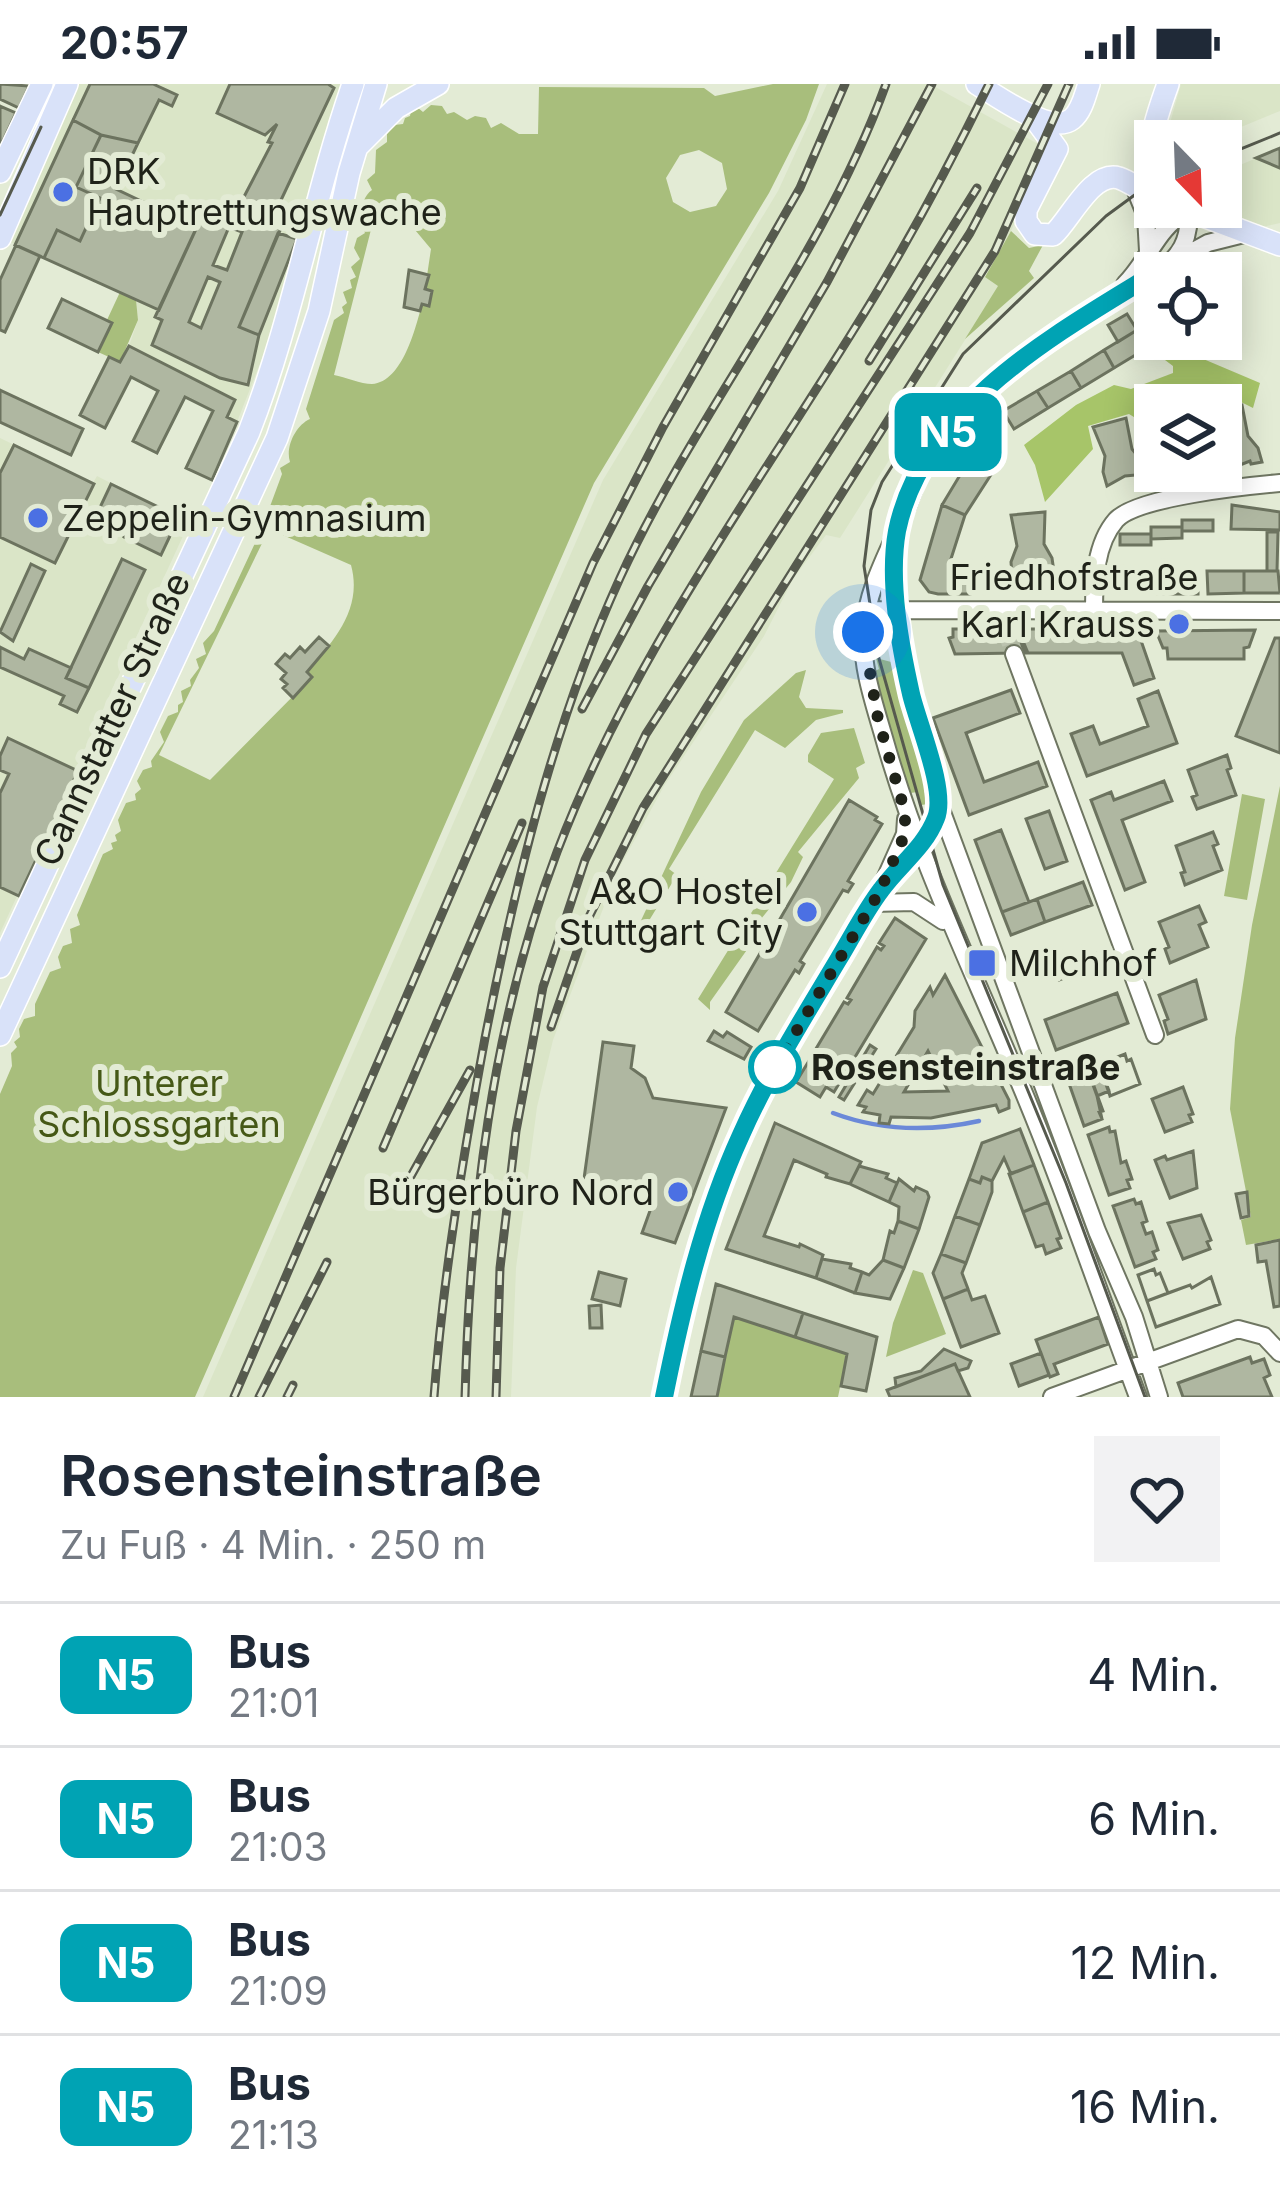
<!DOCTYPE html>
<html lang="de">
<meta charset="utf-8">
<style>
:root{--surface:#fff;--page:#f2f2f3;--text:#1f2937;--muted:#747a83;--line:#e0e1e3}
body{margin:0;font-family:Inter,sans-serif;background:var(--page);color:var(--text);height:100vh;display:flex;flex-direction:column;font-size:45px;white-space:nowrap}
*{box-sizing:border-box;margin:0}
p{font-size:39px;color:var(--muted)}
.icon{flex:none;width:66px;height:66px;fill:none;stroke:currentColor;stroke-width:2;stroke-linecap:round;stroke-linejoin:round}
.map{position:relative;height:1313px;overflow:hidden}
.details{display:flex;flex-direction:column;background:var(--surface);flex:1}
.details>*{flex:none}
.badge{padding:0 24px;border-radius:18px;font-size:42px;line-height:78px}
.needle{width:78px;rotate:157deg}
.tools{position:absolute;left:1134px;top:36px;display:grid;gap:24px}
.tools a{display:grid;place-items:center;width:108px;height:108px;border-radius:0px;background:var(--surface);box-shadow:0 6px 30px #0003;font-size:60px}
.you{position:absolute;width:60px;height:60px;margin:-30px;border:9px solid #fff;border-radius:50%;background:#1a73e8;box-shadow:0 0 0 18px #1a73e833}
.map>.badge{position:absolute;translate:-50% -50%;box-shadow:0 0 0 6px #fff}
.round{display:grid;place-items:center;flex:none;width:126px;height:126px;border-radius:0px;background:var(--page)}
.overview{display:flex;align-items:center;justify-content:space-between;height:204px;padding:0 60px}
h1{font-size:57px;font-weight:600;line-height:90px}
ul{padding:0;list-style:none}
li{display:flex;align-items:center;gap:36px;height:144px;padding:0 60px;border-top:3px solid var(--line)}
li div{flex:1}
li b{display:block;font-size:45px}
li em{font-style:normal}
li .badge{min-width:132px;font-weight:700;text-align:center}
.status{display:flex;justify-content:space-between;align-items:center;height:84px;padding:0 60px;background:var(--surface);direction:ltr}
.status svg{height:33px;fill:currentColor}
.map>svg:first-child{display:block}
.built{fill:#dae5c7}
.green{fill:#a8be7c;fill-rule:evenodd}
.forest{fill:#a7c569}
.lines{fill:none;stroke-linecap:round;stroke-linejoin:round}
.stream{stroke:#6b89d8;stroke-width:4.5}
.building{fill:#afb7a1;stroke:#6c735f;stroke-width:3;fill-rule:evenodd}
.minor-tunnel{stroke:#bcc3af;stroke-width:16;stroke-dasharray:16 8;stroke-linecap:butt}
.minor-casing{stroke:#6f7662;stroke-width:20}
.major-casing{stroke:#fff;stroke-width:24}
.minor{stroke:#fff;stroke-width:16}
.major{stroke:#d9e2f9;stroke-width:21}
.tram{stroke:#565a4e;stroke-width:3}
.rail-casing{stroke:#565a4e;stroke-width:9}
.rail{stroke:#e3ebd5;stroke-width:4.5;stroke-dasharray:14;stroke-linecap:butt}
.line-casing{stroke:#fff;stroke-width:27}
.line{stroke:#00a3b4;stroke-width:18}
.walk{stroke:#1f2219;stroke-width:12;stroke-dasharray:0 21.6}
.poi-dot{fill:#4b70e3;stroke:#e3ebd5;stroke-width:4.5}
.stop-dot{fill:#fff;stroke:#00a3b4;stroke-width:6}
.labels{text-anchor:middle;stroke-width:12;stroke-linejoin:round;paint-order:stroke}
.poi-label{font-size:36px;fill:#1f2219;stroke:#e3ebd5;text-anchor:start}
.street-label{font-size:36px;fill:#1f2219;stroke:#e3ebd5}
.stop-label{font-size:36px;font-weight:bold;fill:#1f2219;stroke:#e3ebd5;text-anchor:start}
.park-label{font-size:36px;fill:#455816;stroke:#e3ebd5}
</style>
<div class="status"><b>20:57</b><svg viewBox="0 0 49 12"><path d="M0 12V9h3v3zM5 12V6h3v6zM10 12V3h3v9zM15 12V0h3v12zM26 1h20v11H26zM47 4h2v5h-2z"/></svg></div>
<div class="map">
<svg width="1280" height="1313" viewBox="0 0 1280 1313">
<rect width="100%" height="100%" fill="#e3ebd5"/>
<!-- built -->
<path class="built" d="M78,0H342L274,244L237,338L227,333L235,315L129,262L138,236L136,216L8,157Z
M827,0H930L1047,65L1011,147L985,192L999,202L840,454L826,451L793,495L764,552L664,702L617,788L553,956L537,1023L516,1184L511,1313H203L603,396L778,107Z
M1181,0H1280V27L1207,57H1165Z
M1280,64V139L1250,146L1190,123H1221V89Z
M0,354L93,399L97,392L189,439L0,849Z"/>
<!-- green -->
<path class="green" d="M773,0H819L806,36L769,109L594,399L195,1313H0V1010L12,982L11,969L17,963L14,958L20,953L19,945L24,935L35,932V920L50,888L61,884L58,873L63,862L72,859L70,845L80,841L77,831L103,770L113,765L111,759L117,757L115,751L121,747L118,736L126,719L136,716L135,710L141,705L137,697L143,686L152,683L151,677L164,658L160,648L168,632L178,628V621L183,618L181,607L191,602L190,596L199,584L196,575L206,570L203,559L214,547L262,444L282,390L280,384L290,378C285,363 296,341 310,335L306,325L334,236L344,229L342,223L347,219L343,208L352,204L350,196L356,193L351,183L360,175L354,164L357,154L365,149C358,137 360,114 372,106L367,96L375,89L376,66L387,58V50L394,41L403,40L405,34L410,32L411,26L417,23L423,28L431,21L442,22L447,30L454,28L467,36L475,32L486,34L491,44L501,39L519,50H538L539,3L704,4L715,12ZM699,66L722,79L727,105L716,122L690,128L673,118L666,94L680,71ZM377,122L400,128L431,165L425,205L432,208L429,221L422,220C416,242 403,298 372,300C361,300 345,293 334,291ZM269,445L351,481C363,525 334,556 307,588L312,593L210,696L159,671Z
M1011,147L1029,164L1043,161L1029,187L1034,194L965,255L998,202L985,193Z
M120,208L136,216L138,236L120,278L98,268L112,239L107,236Z
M876,574L895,579L909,645L929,704L924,707L929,720L921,721L918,708L910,709C897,669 884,628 875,587L879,585Z
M806,586L799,613L806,624L843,626V629L816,636L785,664L755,646L669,785L677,791L642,848L637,845L701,708L744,636L796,589Z
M854,644L865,679L856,684L859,694L798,768L803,773L791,798L756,841L761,846L710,918V926L698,915L834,695L808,678V671L821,649Z
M1280,702V1155L1246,1161L1241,1136L1251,1133L1230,1025L1235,954L1252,841Z
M1242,710L1265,715L1247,816L1224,812Z
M913,1186L923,1189L946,1250L886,1273L893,1239Z
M734,1233L847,1270L838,1313H717Z"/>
<!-- forest -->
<path class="forest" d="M1175,263L1260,299L1253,324L1241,318L1221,323L1155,321V346L1129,330L1088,342L1093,365L1045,418L1035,381L1024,361L1076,321L1114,301L1131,305L1173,289V282L1161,273Z"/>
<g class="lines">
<!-- stream -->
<path class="stream" d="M833,1029C881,1047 929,1048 979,1037"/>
</g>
<!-- building -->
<path class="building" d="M0,0L29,2L19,24L0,15Z
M90,0H153L177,11L172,22L159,16L138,59L101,51L73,36Z
M230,0H328L334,4L273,133L284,137L239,243L259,251L248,301L220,294L152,261L162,236L155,233L207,121L212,118L236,128L272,59L268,58L277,40L265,51L217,29ZM229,143L242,148L227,186L213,181ZM208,193L220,198L201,244L189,238Z
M0,22L16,29L2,59L0,58Z
M73,36L101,51L76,103L100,114L80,157L57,146L44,174L15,161Z
M101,51L138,59L116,105L158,125L161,120L179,128L176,134L197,143L159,226L44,174L57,146L80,157L100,114L76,103Z
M1280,64V84L1256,74Z
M278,149L297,155L259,251L239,243Z
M16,161L40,172L5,248L0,246V196Z
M409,186L429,191L425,205L432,207L429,222L422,220L420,227L404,223Z
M62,215L112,239L98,268L48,244Z
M1127,230L1137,246L1118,258L1108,241Z
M1137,246L1147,264L1114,284L1104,266Z
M129,262L235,316L227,333L237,338L212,396L186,384L213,327L185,313L157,369L133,357L158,307L131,293L105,344L80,331L109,273L120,278Z
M1104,266L1114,284L1081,304L1071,287Z
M1071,287L1081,304L1048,324L1037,307Z
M0,306L83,345L71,371L0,338Z
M1037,307L1048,324L1014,345L1003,327Z
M1242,321L1248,352L1258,364L1262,378L1251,380L1250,377L1222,388L1221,326Z
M1126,334L1132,365L1142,377L1147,390L1125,392L1107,402L1103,388L1105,372L1093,343Z
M989,343L1004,367L994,386L965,431L942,421Z
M14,361L94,400L55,479L0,453V389Z
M111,400L179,433L161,471L124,453L126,447L96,432Z
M942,421L965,431L949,481L973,489V510H938L929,508L920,496Z
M1232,421L1280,428V446L1231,445Z
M1045,428L1044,460L1052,474L1054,488L1023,487V491L1012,492L1011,478L1017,462L1011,431Z
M1182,436H1213V447H1182Z
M1151,443H1182V454L1151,455Z
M1267,448H1278L1277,487H1267Z
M1120,450H1151V461H1120Z
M122,475L145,486L89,604L66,594Z
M31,480L45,487L13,557L0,548Z
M1207,487H1244V509L1208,510Z
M1244,487H1278L1280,509H1244Z
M1142,488H1168V510L1142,509Z
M1168,488H1198V510H1168Z
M953,545H1016L1025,569L955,570L949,554L953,553Z
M1018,545H1137L1154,594L1134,601L1122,569H1028Z
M1255,546L1249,563L1244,564V575H1168L1167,564H1163L1156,547Z
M319,553L329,562L307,588L312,593L293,614L283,604L287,600L281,595L286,589L276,580L285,570L290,574L300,563L305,568Z
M1275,554H1280V669L1236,652Z
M0,563L24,575L29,565L71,584L66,594L89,604L77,628L60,620L64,612L0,583Z
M1011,606L1020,629L966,649L984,698L1038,678L1047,702L969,731L933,634Z
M1158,607L1177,659L1087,692L1071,650L1093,642L1100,660L1148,642L1138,615Z
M8,654L78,687L19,812L0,803V709L9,690L0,686V672Z
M1227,671L1231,684L1227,686L1236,711L1197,725L1192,713L1197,711L1188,686Z
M1164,697L1172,717L1122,736L1145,798L1125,806L1091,716L1111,708L1114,716Z
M849,716L877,733L875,736L882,740L848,797L853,800L848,808L843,806L800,877L804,880L799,889L795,886L758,947L726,928Z
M1049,727L1067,777L1045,785L1026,735Z
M1001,746L1029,818L1002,828L975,756Z
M1213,748L1218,760L1213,762L1222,786L1185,801L1181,789L1185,788L1176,762Z
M1083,798L1092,821L1045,838L1037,815Z
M1037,815L1045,838L1011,851L1002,828Z
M1199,822L1206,838L1199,841L1208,863L1170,879L1165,865L1169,863L1159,838Z
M895,834L926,855L834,1008L826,1003L820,1013L796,998L812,972L817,973L814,968L844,918L848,920L851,916L847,914L877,863L881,866L884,862L879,859Z
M1096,869L1101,880L1059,896L1055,885Z
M945,891L1009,1016V1024L999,1028L996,1021L931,1034L891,1033L889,1040L879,1039L880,1031L863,1028L866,1023L858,1021L867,1006L873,1010L914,943L915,927L930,903L933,911ZM928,967L948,1007L904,1008Z
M1196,896L1206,935L1168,950L1164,937L1168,935L1159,911Z
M1117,909L1128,939L1056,966L1045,936Z
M714,947L723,953L727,948L751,963L744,975L708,957Z
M603,958L634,962L631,984L645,994L653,1014L726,1024L675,1159L642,1149L651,1124L614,1112L582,1109Z
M870,961L876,965L844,1016L839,1013Z
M1125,970L1127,977L1131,975L1140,1000L1110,1012L1099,980Z
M1125,970L1127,977L1131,975L1140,1000L1110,1012L1109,1007L1097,1012L1102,1035L1084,1042L1066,991L1084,989L1082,985L1087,983L1088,987Z
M1100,982L1109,1007L1097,1012L1088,987Z
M1100,982L1109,1007L1097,1012L1102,1035L1084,1042L1066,991Z
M1087,983L1103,1027L1099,1028L1102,1035L1084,1042L1066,991L1084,989L1082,985Z
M1183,1003L1193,1030L1189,1031L1192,1038L1165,1048L1152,1015Z
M775,1039L861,1078L850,1100L826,1093L827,1090L794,1076L764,1152L799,1163L800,1160L823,1171L816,1194L726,1165Z
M1109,1043L1110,1048L1115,1047L1121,1079L1126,1077L1132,1095L1127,1096L1130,1104L1109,1111L1088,1051Z
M1020,1045L1034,1081L1011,1090L1004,1074L992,1097L982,1093L980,1099L969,1095L982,1059Z
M1193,1067L1197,1104L1170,1114L1155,1076L1165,1072L1167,1076Z
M1034,1081L1048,1118L1023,1128L1009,1090Z
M859,1082L888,1090L886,1094L897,1099L889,1118L850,1100Z
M982,1093L992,1097V1108L980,1141L955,1132L969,1095L980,1099Z
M899,1095L914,1107L916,1103L927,1108L929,1113L919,1145L898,1137L899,1123L889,1118Z
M1247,1108L1249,1132L1241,1134L1236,1110Z
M1134,1115L1136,1120L1141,1118L1147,1137L1142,1139L1146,1150L1152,1148L1158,1166L1153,1168L1156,1175L1135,1183L1113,1122Z
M1048,1118L1061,1154L1057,1155L1061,1164L1046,1170L1043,1161L1036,1163L1023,1128Z
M1201,1131L1211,1156L1207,1158L1210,1165L1183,1175L1168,1139Z
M955,1132L980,1141L966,1179L941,1170Z
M898,1137L919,1145L904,1184L883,1176L890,1147L894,1149Z
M1280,1156V1222L1274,1223L1266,1177L1258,1178L1256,1161Z
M941,1170L966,1179L962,1189L968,1205L943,1215L933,1189Z
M822,1175L851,1180L850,1184L862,1188L855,1209L816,1194Z
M883,1176L904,1184L890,1215L855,1209L862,1188L869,1191Z
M1154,1185L1156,1191L1160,1189L1168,1209L1147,1217L1138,1191Z
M1154,1185L1156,1191L1160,1189L1168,1209L1190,1201L1192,1204L1211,1193L1220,1220L1156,1243L1138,1191Z
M599,1188L626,1195L620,1222L592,1215Z
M1211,1193L1220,1220L1156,1243L1147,1217L1190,1201L1192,1204Z
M716,1200L803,1229L795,1253L734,1233L725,1273L701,1267Z
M968,1205L972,1216L985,1212L999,1249L961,1263L943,1215Z
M601,1221L602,1244H590L589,1222Z
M803,1229L877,1253L866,1307L841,1302L847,1270L795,1253Z
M1099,1233L1108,1260L1054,1280L1058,1290L1050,1293L1036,1256Z
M944,1265L971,1277L968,1284L958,1287L955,1280L896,1303L895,1294L921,1287Z
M701,1267L725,1273L717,1313H691Z
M1041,1269L1049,1291L1019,1302L1011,1280Z
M1250,1273L1252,1279L1264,1275L1270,1291L1264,1294L1272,1313H1183L1178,1299Z
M955,1280L970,1313H890L887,1306Z"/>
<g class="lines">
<!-- minor-tunnel -->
<path class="minor-tunnel" d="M1004,545L1014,570"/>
<defs>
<path id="minor" d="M1135,105L1146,132L1148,167
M1179,175L1208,159L1244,150
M1125,200C1149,176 1157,143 1188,127C1191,155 1180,174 1156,189
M897,452L896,495L904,571L939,720L1097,1147L1134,1233L1159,1313
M869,526L1280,527
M1094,527C1094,498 1095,460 1116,436C1137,413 1246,402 1280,399
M1014,570L1155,951
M885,795L905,750L906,735
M873,819L914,818L943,837
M664,1313C687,1196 718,1080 779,976C811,921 843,864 878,811C898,780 932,760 939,721
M1052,1313L1238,1245L1264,1252L1280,1269
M1138,1313C1098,1206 1061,1096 1016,990C969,878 917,771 884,654C875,622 860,580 864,547C867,509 883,478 898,445C908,423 914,399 926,378C976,292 1073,240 1155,189"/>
<path id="major" d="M977,0C997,12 1051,52 1072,35C1082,27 1085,11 1089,0
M1035,35L1057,65L1026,126V137L1035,150L1053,151C1070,136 1092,86 1119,94C1131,98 1142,108 1155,112
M359,61L396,24L438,0
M0,88L42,0
M1155,102C1143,66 1156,35 1168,0
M1179,123L1280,161
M0,154L67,0
M0,883L249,348C293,235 313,115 353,0
M0,951L277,354L319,227L349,89L376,0"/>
</defs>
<!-- minor casing -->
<use href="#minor" class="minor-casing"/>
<!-- major casing -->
<use href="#major" class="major-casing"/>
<!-- minor -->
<use href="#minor" class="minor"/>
<!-- major -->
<use href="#major" class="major"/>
<!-- tram -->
<path class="tram" d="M1221,73L1280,49
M0,131L41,43
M1145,1313L1066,1099L943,801L878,571L864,482L871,426L882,398L963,270L1106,132L1155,96"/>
<defs>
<path id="rail" d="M869,277L977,104
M582,625L648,502L827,198L932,0
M551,943L589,833L643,724L995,167L1069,0
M383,1064L522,739
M411,1092L470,986
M234,1313L593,479L663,343L800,104L845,0
M259,1313L327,1178
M287,1313L293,1301
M434,1313C443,1193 463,1073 485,954C516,796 553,641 620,494C698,324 822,177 886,0
M465,1313C470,1129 491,941 557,768C628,581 748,416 853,247C903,168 948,84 989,0
M496,1313L500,1184L516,1047L543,903L585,776L646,650L970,149L1048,0"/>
</defs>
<!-- rail casing -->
<use href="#rail" class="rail-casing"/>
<!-- rail -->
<use href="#rail" class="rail"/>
</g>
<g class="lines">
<defs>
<path id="line" d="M664,1313C682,1224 703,1134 741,1051C768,990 804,933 838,876C852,853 865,827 881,806C899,781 925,763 936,734C947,707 918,640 911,610C900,561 888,497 897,447C922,323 1057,249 1155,189"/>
</defs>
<!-- line casing -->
<use href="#line" class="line-casing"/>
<!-- line -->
<use href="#line" class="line"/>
<!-- walk -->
<path class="walk" d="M775,983L880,807L905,750V728L878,635L863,548"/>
</g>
<!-- markers -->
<g class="poi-dot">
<circle cx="63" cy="108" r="12"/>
<circle cx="38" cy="434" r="12"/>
<circle cx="1179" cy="540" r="12"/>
<circle cx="807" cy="828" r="12"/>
<rect x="967" y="864" width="30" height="30" rx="6"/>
<circle cx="678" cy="1108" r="12"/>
</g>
<circle class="stop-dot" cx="775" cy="983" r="24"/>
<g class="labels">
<!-- poi labels -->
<g class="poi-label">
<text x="87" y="100">DRK<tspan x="87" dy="41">Hauptrettungswache</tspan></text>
<text x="62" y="447">Zeppelin-Gymnasium</text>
<text x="1155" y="553" text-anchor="end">Karl Krauss</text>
<text x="783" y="820" text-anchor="end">A&amp;O Hostel<tspan x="783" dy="41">Stuttgart City</tspan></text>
<text x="1009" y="892">Milchhof</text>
<text x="654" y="1121" text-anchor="end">Bürgerbüro Nord</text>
</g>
<!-- street labels -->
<g class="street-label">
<text x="1074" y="506">Friedhofstraße</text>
<text transform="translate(112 635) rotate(-65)" y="13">Cannstatter Straße</text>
</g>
<!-- stop labels -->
<g class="stop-label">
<text x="811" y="996">Rosensteinstraße</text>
</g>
<!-- park labels -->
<g class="park-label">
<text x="159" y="1012">Unterer<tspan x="159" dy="41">Schlossgarten</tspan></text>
</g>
</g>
</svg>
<div class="tools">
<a><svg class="needle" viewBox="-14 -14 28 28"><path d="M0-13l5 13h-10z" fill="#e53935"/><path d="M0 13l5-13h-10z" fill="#747a83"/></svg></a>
<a><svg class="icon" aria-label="locate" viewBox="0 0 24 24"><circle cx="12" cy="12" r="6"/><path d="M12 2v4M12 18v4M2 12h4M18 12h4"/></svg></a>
<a><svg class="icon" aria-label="layers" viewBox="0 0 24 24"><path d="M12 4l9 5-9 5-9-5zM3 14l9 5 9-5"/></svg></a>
</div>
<div class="you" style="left:863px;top:548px"></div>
<b class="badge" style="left:948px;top:348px;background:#00a3b4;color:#fff">N5</b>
</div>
<section class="details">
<div class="overview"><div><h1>Rosensteinstraße</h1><p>Zu Fuß · 4 Min. · 250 m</p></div><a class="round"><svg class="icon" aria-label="heart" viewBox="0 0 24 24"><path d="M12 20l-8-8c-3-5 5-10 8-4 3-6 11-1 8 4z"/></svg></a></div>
<ul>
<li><span class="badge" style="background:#00a3b4;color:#fff">N5</span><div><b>Bus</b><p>21:01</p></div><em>4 Min.</em></li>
<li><span class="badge" style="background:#00a3b4;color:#fff">N5</span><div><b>Bus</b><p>21:03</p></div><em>6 Min.</em></li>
<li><span class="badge" style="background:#00a3b4;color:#fff">N5</span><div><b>Bus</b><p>21:09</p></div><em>12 Min.</em></li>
<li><span class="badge" style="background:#00a3b4;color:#fff">N5</span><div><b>Bus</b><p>21:13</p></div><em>16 Min.</em></li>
</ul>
</section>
